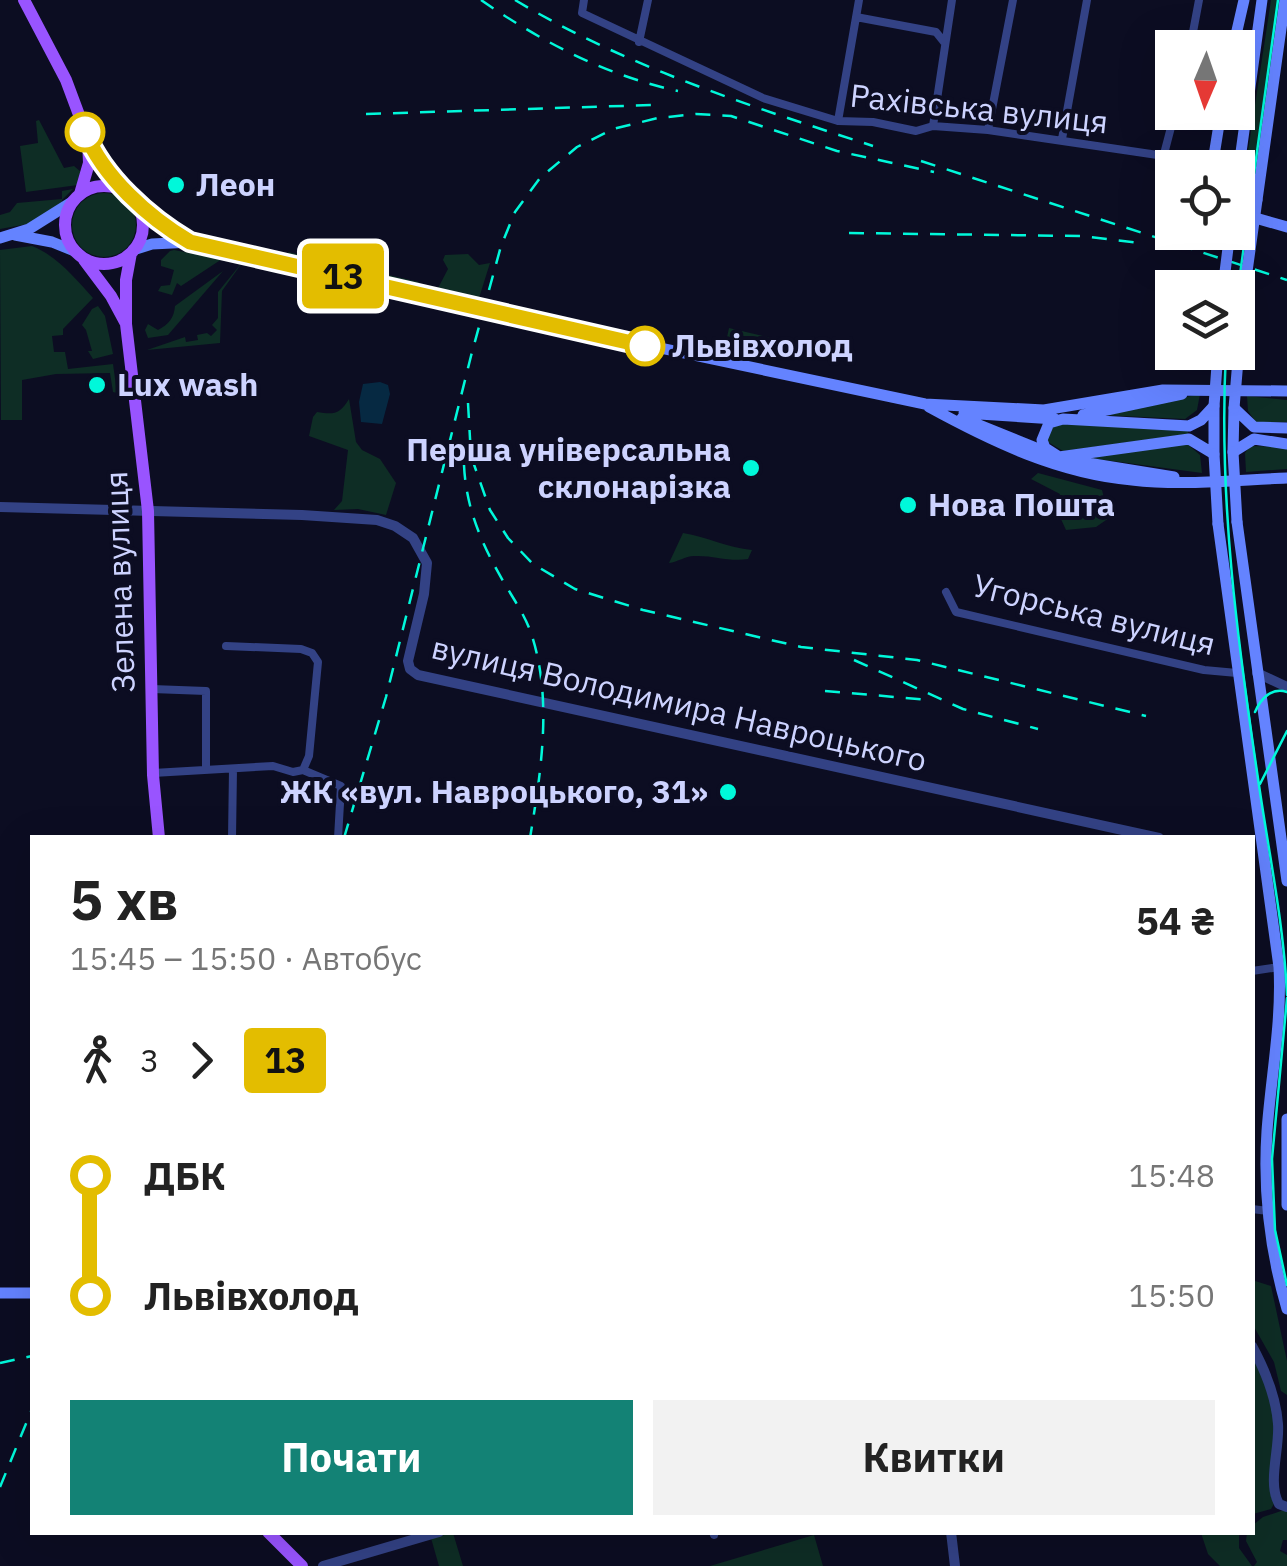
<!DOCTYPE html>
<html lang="uk">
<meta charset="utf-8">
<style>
:root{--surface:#fff;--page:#f2f2f2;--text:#222;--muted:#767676;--accent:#138275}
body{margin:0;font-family:"IBM Plex Sans",sans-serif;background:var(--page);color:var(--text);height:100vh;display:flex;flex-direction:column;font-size:38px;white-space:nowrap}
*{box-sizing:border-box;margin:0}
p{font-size:32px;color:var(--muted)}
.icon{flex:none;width:55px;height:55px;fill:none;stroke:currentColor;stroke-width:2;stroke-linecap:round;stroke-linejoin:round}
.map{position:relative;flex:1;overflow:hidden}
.panel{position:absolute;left:30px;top:835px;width:1225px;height:700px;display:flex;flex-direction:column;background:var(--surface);border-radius:0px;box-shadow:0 10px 40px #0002}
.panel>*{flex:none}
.badge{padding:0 20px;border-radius:8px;font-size:35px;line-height:65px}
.needle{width:65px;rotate:182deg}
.tools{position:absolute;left:1155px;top:30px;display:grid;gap:20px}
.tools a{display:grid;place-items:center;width:100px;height:100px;border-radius:0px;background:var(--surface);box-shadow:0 10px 40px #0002;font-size:50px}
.map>.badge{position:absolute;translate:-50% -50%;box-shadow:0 0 0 5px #fff}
.legs{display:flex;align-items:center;gap:15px;height:110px;padding:0 40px;font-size:32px}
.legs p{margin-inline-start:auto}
.head{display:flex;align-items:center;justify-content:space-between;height:170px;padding:0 40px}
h1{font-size:55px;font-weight:700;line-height:75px}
.primary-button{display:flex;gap:20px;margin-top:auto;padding:20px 40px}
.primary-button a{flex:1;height:115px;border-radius:0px;background:var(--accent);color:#fff;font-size:40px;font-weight:700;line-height:115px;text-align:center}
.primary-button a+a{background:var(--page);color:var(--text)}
ul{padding:0 40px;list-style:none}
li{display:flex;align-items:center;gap:35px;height:120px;font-size:38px}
li i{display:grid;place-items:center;width:15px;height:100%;margin:0 12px;background:currentColor}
li i::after{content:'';width:25px;height:25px;margin:-12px;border:8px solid;border-radius:50%;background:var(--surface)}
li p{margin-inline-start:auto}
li:first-child i{background:linear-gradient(#0000 50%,currentColor 0)}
li:last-child i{background:linear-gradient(currentColor 50%,#0000 0)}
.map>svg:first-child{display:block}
.green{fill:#0e2d25}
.water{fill:#062942}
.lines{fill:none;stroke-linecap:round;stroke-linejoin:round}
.minor{stroke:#334285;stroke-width:8}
.tertiary{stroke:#334285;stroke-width:10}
.secondary{stroke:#6483ff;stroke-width:11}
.primary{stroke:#9954ff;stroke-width:12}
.tram{stroke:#00f8da;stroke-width:2.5}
.rail{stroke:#00f8da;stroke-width:2.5;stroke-dasharray:15 12;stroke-linecap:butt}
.secondary-bridge{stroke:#6483ff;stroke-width:11}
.line-1-casing{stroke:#fff;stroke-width:22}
.line-1{stroke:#e3bd00;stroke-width:15}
.stop-1-dot{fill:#fff;stroke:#e3bd00;stroke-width:5}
.poi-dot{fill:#00f8da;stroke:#0c0d22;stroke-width:4}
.labels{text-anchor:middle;stroke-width:8;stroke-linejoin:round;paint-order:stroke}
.street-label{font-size:32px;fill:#cdd3ff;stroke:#0c0d22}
.poi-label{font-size:32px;font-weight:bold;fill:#cdd3ff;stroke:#0c0d22;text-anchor:start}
.stop-label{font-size:32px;font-weight:bold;fill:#cdd3ff;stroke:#0c0d22;text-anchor:start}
</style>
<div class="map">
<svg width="1287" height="1566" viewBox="0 0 1287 1566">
<rect width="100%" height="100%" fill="#0c0d22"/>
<!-- green -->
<path class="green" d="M1271,0H1280L1252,199L1241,197Z
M39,120L64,168L74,166L81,172L78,185L26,192L20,146L38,143L36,121Z
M73,189L62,200V205L28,224L0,229V215L10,212L17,203L62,199V191Z
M72 225a32 32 0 1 1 64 0a32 32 0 1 1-64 0Z
M32,246C57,256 75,278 93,298L63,329V335L52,336L54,352H65L68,369L113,364L117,393L113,392L110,373L56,374L22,380V420H1L0,250Z
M170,251L174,250L222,259L181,286L177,283L172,295L158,291L161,286L170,285L174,270L161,266V260Z
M288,252L419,282L416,288L291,260Z
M468,254L479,265L490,263L479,298L436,292L448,269L443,260L445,255Z
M244,260L222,291L220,343L147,350L185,337L186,342L198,340L197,335L207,333L211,336L217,330L212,325L218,318V292Z
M223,271L168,335L148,338L145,330L148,324L158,330C169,324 174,318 175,306Z
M98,306L105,316L113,354L93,359L88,351H92L86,330L82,325L92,309Z
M729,328L772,338L769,352L726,342Z
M1200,394L1197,410L1185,419L1101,415Z
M1247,396L1287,400V422H1256L1248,411Z
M349,399L356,442L362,450L380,459L396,483L386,515L358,509L334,510L342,501L348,450L309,436L313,417L317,412C334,415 340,414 349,399Z
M1056,423L1188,429V434L1063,451L1048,442V433Z
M1185,442L1200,455L1202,473L1090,458Z
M1250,446L1287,447V469L1246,472L1245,453Z
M1038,473L1102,490L1109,518L1096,527L1066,530L1055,506L1060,494L1031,479Z
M683,533C707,537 728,548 752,550L748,559C729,562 713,555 694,556C685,556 678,562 669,563Z
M1252,1280L1271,1286L1287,1361V1395L1281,1391L1274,1362L1253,1325Z
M1252,1348L1274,1410L1275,1502L1271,1509L1253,1514Z
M1287,1509V1540H1283L1280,1551L1287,1555V1566H1254L1257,1562L1246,1541L1247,1533L1252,1532L1253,1525L1263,1517Z
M453,1533L463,1566H439L431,1538Z
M1201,1533H1239V1548L1252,1566H1220L1208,1554Z
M814,1535L823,1566H710Z"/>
<!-- water -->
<path class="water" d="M380,382L388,385L390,394L382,424L361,422L359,402L363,384Z"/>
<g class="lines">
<!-- minor -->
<path class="minor" d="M584,0L582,13L763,98L838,121L873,122L916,131L933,126L988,130L1212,163
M856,17L936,32L944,42
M639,42L648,0
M1190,48L1199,0
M838,121L859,0
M933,126L952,0
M988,130L1013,0
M1062,139L1087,0
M1164,154L1175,112
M946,592L956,612L1204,670L1237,673
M226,646L301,649L312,653L318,662L309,756L303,770
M152,689L206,691V770
M153,773L273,766L293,772L303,770L341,786L338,838
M232,838L233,769
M1252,971L1279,967
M1252,1209L1268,1211
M713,1532L714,1535"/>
<!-- tertiary -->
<path class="tertiary" d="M0,507L302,515L377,520L395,526L413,538L427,563L424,594L408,661L410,669L418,675L1159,838
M1257,673L1287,687
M1252,1346C1265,1370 1276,1396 1278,1424C1280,1448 1267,1483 1279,1504L1287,1507
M951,1532L955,1566
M323,1566L439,1532"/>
<!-- secondary -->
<path class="secondary" d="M1233,48L1244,0
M1212,168L1221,112
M1238,174L1262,0
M1257,200L1285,0
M135,201L186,239
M1238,213L1287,227
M15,235L52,242L77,252
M0,238L29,229L72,202
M133,250L152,244L192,242L537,322L925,404L1044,410L1163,390L1287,391
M929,407C993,442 1058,473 1132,480C1183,486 1236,480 1287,478
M1234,408L1254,427L1287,428
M964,413L1055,419
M1083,415L1182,394
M962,418L1051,454
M1233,452L1254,439L1287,444
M1233,452L1234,408
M1214,454L1189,439L1059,457L1045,448L1042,440L1049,423L1063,419L1189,426L1201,420L1214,406
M1214,454V406
M1069,460L1174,477
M1237,522L1287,881
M1218,524L1279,967C1282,1022 1271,1076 1267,1131C1263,1191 1270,1251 1287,1309
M1287,1119V1205
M0,1293H32"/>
<!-- primary -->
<path class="primary" d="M24,0L66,80L88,139L125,191
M65 225a39 39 0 1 1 78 0a39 39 0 1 1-78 0Z
M80,194L89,163L88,141
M131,253L126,280V324L148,511L153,775L159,838
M84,260L111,296L125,322
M268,1532L302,1566"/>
<!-- tram -->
<path class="tram" d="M1238,289L1278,0
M1226,352C1218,500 1238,646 1260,792C1270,859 1284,927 1287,995
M1255,712C1261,698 1272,687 1287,692
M1260,784L1287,731
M1287,998L1272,1159L1275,1230L1287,1285"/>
<!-- rail -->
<path class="rail" d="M481,0C542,42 605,75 678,91
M515,0C627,67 750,106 873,146
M366,114L652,105
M921,161L1287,280
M849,233L1081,236L1139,243
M468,403L471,456L490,510L508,538L533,564L575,589L643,610L801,647L917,660L1146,716
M464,465C466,510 483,547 506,586C515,601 525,616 531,633C553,698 541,772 530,838
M854,660L963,709L1038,729
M825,691L930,700
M344,838L386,697L471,356L501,246L515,212L540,178L577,147L613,129L658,118L696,114L731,116L837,151L934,172
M0,1363L32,1356
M0,1487L32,1409"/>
<!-- secondary-bridge -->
<path class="secondary-bridge" d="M1223,288L1230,232
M1214,406L1218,352
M1234,408L1243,300L1257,200
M1233,452L1237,522
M1214,454L1218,524"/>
</g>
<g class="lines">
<defs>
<path id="line-1" d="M85,132C103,177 149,218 190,242L645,346"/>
</defs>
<!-- line-1 casing -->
<use href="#line-1" class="line-1-casing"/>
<!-- line-1 -->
<use href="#line-1" class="line-1"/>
</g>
<!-- markers -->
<g class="stop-1-dot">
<circle cx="85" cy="132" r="18"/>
<circle cx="645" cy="346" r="18"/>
</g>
<g class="poi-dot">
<circle cx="176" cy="185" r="10"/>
<circle cx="97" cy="385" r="10"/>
<circle cx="751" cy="468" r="10"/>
<circle cx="908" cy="505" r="10"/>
<circle cx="728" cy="792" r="10"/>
</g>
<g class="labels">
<!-- street labels -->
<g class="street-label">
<text transform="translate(979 109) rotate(6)" y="11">Рахівська вулиця</text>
<text transform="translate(120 582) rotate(-92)" y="11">Зелена вулиця</text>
<text transform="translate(1094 615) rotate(14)" y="11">Угорська вулиця</text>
<text transform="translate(679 704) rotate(13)" y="11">вулиця Володимира Навроцького</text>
</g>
<!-- poi labels -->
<g class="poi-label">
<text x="196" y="196">Леон</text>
<text x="117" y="396">Lux wash</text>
<text x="731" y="461" text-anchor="end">Перша універсальна<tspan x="731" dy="37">склонарізка</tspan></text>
<text x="928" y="516">Нова Пошта</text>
<text x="708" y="803" text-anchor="end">ЖК «вул. Навроцького, 31»</text>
</g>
<!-- stop labels -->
<g class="stop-label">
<text x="672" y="357">Львівхолод</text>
</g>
</g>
</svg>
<div class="tools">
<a><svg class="needle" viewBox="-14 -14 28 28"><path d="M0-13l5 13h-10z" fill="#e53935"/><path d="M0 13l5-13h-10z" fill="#767676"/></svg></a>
<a><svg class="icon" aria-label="locate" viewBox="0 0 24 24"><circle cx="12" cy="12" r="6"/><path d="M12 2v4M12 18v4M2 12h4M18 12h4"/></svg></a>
<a><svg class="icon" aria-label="layers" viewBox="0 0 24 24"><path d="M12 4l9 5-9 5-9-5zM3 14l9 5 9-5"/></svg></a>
</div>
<b class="badge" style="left:343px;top:276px;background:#e3bd00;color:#111">13</b>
<section class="panel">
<div class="head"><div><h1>5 хв</h1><p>15:45 – 15:50 · Автобус</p></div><b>54 ₴</b></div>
<div class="legs"><svg class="icon" aria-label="walk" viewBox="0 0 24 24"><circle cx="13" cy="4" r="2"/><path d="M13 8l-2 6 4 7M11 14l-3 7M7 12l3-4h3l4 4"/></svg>3<svg class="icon" aria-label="forward" viewBox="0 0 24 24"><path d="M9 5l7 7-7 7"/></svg><b class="badge" style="background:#e3bd00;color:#111">13</b></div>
<ul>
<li><i style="color:#e3bd00"></i><b>ДБК</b><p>15:48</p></li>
<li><i style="color:#e3bd00"></i><b>Львівхолод</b><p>15:50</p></li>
</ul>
<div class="primary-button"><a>Почати</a><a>Квитки</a></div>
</section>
</div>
